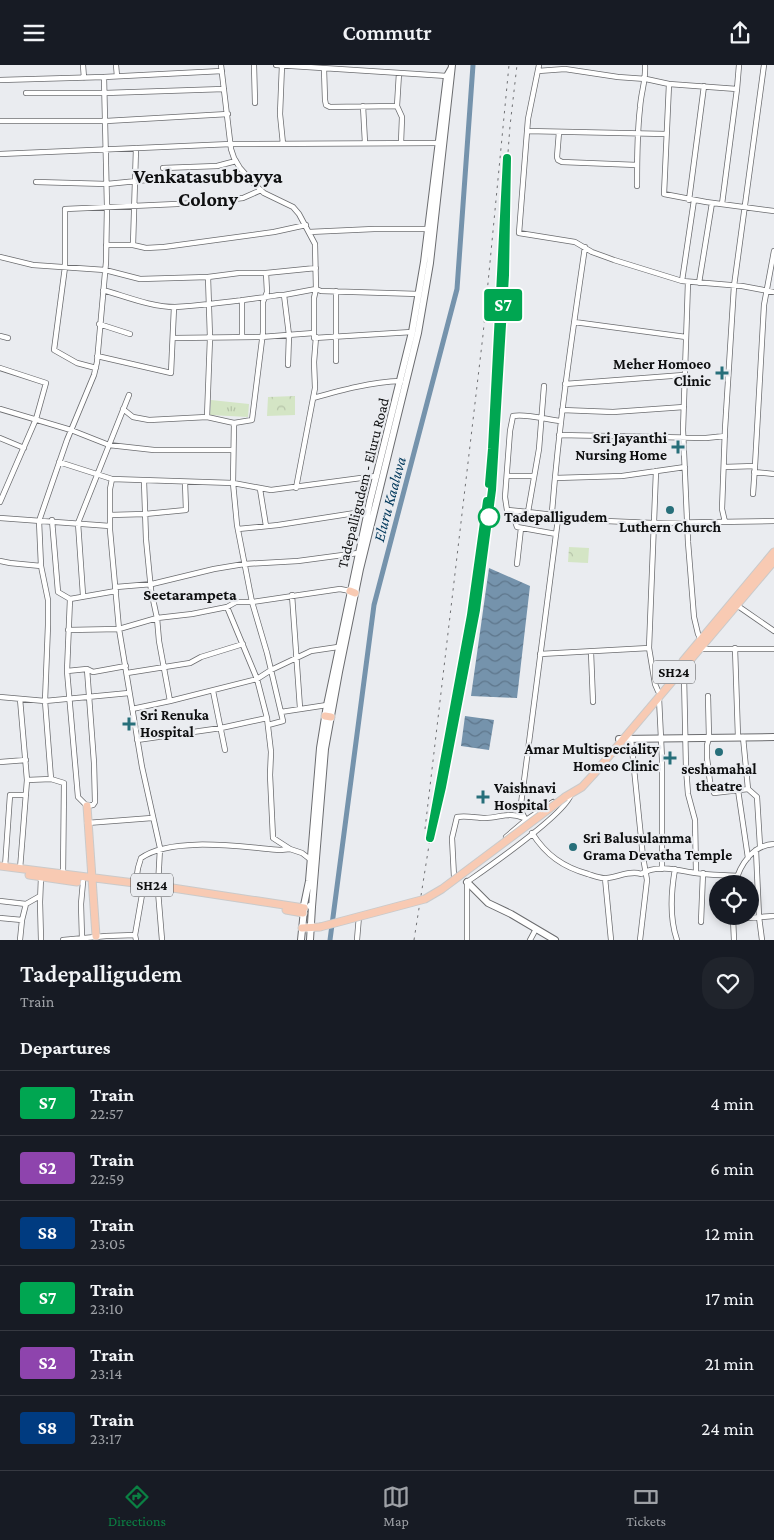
<!DOCTYPE html>
<style>
:root{--surface:#171b24;--page:#20242c;--text:#f1f3f6;--muted:#9ea1a6;--line:#363941;--accent:#0b8043}
body{margin:0;font-family:"Crimson Pro",serif;background:var(--page);color:var(--text);height:100vh;display:flex;flex-direction:column;font-size:19px;white-space:nowrap}
*{box-sizing:border-box;margin:0}
p{font-size:16px;color:var(--muted)}
.icon{flex:none;width:28px;height:28px;fill:none;stroke:currentColor;stroke-width:2;stroke-linecap:round;stroke-linejoin:round}
.map{position:relative;height:875px;overflow:hidden}
.sheet{display:flex;flex-direction:column;background:var(--surface);flex:1}
.sheet>*{flex:none}
.badge{padding:0 10px;border-radius:4px;font-size:18px;line-height:32px}
.fabs{position:absolute;left:709px;top:810px;display:grid;gap:10px}
.fabs a{display:grid;place-items:center;width:50px;height:50px;border-radius:50%;background:var(--surface);box-shadow:0 2px 8px #0003;font-size:25px}
.map>.badge{position:absolute;translate:-50% -50%;box-shadow:0 0 0 2px #fff}
h2{padding:0 20px;font-size:19px;line-height:45px}
.round{display:grid;place-items:center;flex:none;width:52px;height:52px;border-radius:20px;background:var(--page)}
.summary{display:flex;align-items:center;justify-content:space-between;height:85px;padding:0 20px}
h1{font-size:24px;font-weight:600;line-height:38px}
ul{padding:0;list-style:none}
li{display:flex;align-items:center;gap:15px;height:65px;padding:0 20px;border-top:1px solid var(--line)}
li div{flex:1}
li b{display:block;font-size:19px}
li em{font-style:normal}
li .badge{min-width:55px;font-weight:700;text-align:center}
header{display:flex;justify-content:space-between;align-items:center;height:65px;padding:0 20px;background:var(--surface);font-size:22px;font-weight:600}
.menu{display:flex;justify-content:space-around;align-items:center;height:70px;border-top:1px solid var(--line);background:var(--surface);font-size:14px;color:var(--muted)}
.menu a{display:grid;justify-items:center;gap:2px}
.menu .current{color:var(--accent)}
.map>svg:first-child{display:block}
.grass{fill:url(#grass-tufts)}
.park{fill:url(#park-crowns)}
.water{fill:url(#water-waves)}
.lines{fill:none;stroke-linecap:round;stroke-linejoin:round}
.canal{stroke:#7593ac;stroke-width:5}
.street-casing{stroke:#6b6c6f;stroke-width:6}
.secondary-casing{stroke:#6b6c6f;stroke-width:8}
.primary-casing{stroke:#cacaca;stroke-width:9}
.street{stroke:#fff;stroke-width:4.5}
.secondary{stroke:#fff;stroke-width:6}
.primary{stroke:#f8cab3;stroke-width:7}
.rail{stroke:#6f7073;stroke-width:1;stroke-dasharray:2.5 5;stroke-linecap:butt}
.primary-bridge-casing{stroke:#cacaca;stroke-width:9;stroke-linecap:butt}
.primary-bridge{stroke:#f8cab3;stroke-width:7}
.line-casing{stroke:#fff;stroke-width:11}
.line{stroke:#00a651;stroke-width:8}
.poi-dot{fill:#276f7a;stroke:#eaecf0;stroke-width:2}
.stop-dot{fill:#fff;stroke:#00a651;stroke-width:2.5}
.labels{text-anchor:middle;stroke-width:4.5;stroke-linejoin:round;paint-order:stroke}
.shield{fill:#eaecf0;stroke:#505153;stroke-width:1}
.shield-label{font-size:14px;font-weight:bold;fill:#0e0f10}
.poi-label{font-size:15px;font-weight:bold;fill:#0e0f10;stroke:#eaecf0;text-anchor:end}
.street-label{font-size:15px;fill:#0e0f10;stroke:#eaecf0}
.stop-label{font-size:15px;font-weight:bold;fill:#0e0f10;stroke:#eaecf0;text-anchor:start}
.water-label{font-size:16px;font-style:italic;fill:#00385b;stroke:#eaecf0}
.neighbourhood-label{font-size:16px;font-weight:bold;fill:#0e0f10;stroke:#eaecf0}
.district-label{font-size:20px;font-weight:bold;fill:#0e0f10;stroke:#eaecf0}
</style>
<header><svg class="icon" aria-label="menu" viewBox="0 0 24 24"><path d="M4 6h16M4 12h16M4 18h16"/></svg>Commutr<svg class="icon" aria-label="share" viewBox="0 0 24 24"><path d="M12 15V3M7 8l5-5 5 5M5 13v7h14v-7"/></svg></header>
<div class="map">
<svg width="774" height="875" viewBox="0 0 774 875">
<defs>
<pattern id="grass-tufts" width="24" height="20" patternUnits="userSpaceOnUse" patternTransform="scale(1.25)"><rect width="24" height="20" fill="#d4e5c5"/><path d="M3 7l-1-3M5 7V3M7 7l1-3M15 17l-1-3M17 17v-4M19 17l1-3" fill="none" stroke="#b5c3a8"/></pattern>
<pattern id="park-crowns" width="20" height="18" patternUnits="userSpaceOnUse" patternTransform="scale(1.25)"><rect width="20" height="18" fill="#d4e5c5"/><path d="M2 6a3 3 0 1 1 6 0M12 15a3 3 0 1 1 6 0" fill="none" stroke="#b5c3a8"/></pattern>
<pattern id="water-waves" width="16" height="10" patternUnits="userSpaceOnUse" patternTransform="scale(1.25)"><rect width="16" height="10" fill="#7593ac"/><path d="M0 5q4-4 8 0t8 0" fill="none" stroke="#5e768b"/></pattern>
</defs>
<rect width="100%" height="100%" fill="#eaecf0"/>
<!-- grass -->
<path class="grass" d="M211,335L249,339L248,352L210,350Z"/>
<!-- park -->
<path class="park" d="M295,331V350L267,351L268,332Z
M569,482L589,483L588,498L568,497Z"/>
<!-- water -->
<path class="water" d="M489,503L530,521L517,633L471,631Z
M465,651L494,655L489,685L461,681Z"/>
<g class="lines">
<!-- canal -->
<path class="canal" d="M330,875L374,540L457,224L473,0"/>
<defs>
<path id="street" d="M83,0L84,13
M116,0L117,11
M221,0L231,84L234,93L240,103L255,120L264,128L293,142L299,149L315,179L316,224L314,233V273L412,267
M254,0L255,38
M276,0L447,11
M282,0L280,49L283,79
M539,0L528,54L519,168L575,177L592,187L614,195L682,216L742,221L774,227
M324,4L325,35L326,40L330,42L397,41L402,52L401,78
M538,6L565,4L618,12L646,14L669,19L737,24
M0,15L104,12
M669,19L664,129L706,137L774,146
M26,28H105L224,24
M363,41L365,78
M397,41L399,8
M0,56H106L228,49
M527,66L666,69
M559,67L557,92L558,95L562,97L637,100
M136,83L133,180L146,183L164,182L274,167L306,160
M0,89L231,79L438,78
M163,103L217,101L236,96
M36,117L107,119L157,114
M637,121C637,95 637,69 640,43C641,26 646,17 645,0
M689,135L704,21
M722,139L737,24L739,0
M309,167L374,164H428
M106,180H133
M585,182C572,271 559,358 552,447L554,453L558,454L653,458L774,456
M0,192L33,200L105,205L140,214L208,212L239,208H266L316,203
M682,216L694,135
M688,217L683,365L688,477L694,552L698,569L701,575
M699,218L712,138
M103,225C125,231 151,242 175,242C210,240 244,235 279,230H284L316,224L321,226L419,229
M336,226V296
M284,230L289,270L288,300
M242,235V272
M574,257L686,272
M99,259L130,269
M0,271L8,273
M173,273L261,272L314,268
M97,291L171,308L174,242
M0,303L46,318L36,354L0,437
M96,303L77,298L54,285L65,202V144L199,138L243,133L261,125
M565,319L684,310
M544,321L539,384L528,447L507,445L505,432L510,366L513,351C525,348 548,355 561,356
M313,333C342,325 371,317 401,316
M0,344L71,365L109,380L154,385H233
M123,344L133,352L149,355L207,352L234,358L252,355L263,267V237L267,227L266,208
M562,345L613,347L684,342
M207,352L210,273L208,212
M234,358L233,418L237,460L252,537L267,588L283,656L268,660
M559,370L706,373L725,371
M0,373L24,383
M59,397L112,414L233,418L271,425L376,411
M724,402L755,401L764,240L774,186
M656,406L649,583L655,619L658,626
M754,407L774,409
M507,411H534
M555,413L622,411L685,402
M112,414L110,424V465L119,564L142,702L160,783L158,821
M296,423L315,323L314,297L316,272
M260,424L266,461
M753,429L755,401
M514,446V453L517,462L556,469
M528,447L553,450
M110,450L145,449L186,445L185,417
M0,453C37,456 73,458 110,461
M52,455L58,527L70,534L116,526
M725,457L722,444L725,364L734,221L764,0
M238,464L278,460L368,446
M0,496L10,498L41,501
M517,499L521,463
M116,522L152,519L214,504L244,499L298,496L358,488
M83,530L78,458L129,330
M292,530L300,643
M70,534L67,606L78,732L87,741L93,740L95,737L94,698L87,604
M735,539L774,566
M227,542L257,614L267,653L271,687L270,710L273,773L290,784L302,788L311,795
M68,565L119,564L157,553L192,549L227,542L236,537H252L340,524L350,526
M735,583L738,672
M699,584H774
M591,587L593,637
M540,589L649,583
M67,606L87,604L93,607L126,601
M681,606L684,611L686,703L688,729L695,755L696,807
M127,608L190,598L201,592L243,579
M213,626L225,685
M708,631L709,673L707,680V693L710,717L714,728L748,724L743,672
M0,632L45,636L129,628
M659,633L662,694V804
M170,636L257,614L271,605L311,586L338,582
M132,644L170,636L159,576L157,553L151,525L146,474L144,416
M281,647L327,640
M631,674L643,792L647,815L640,875
M137,675L221,663L267,653
M0,697L26,695
M51,714L45,636L48,560V535L41,501L39,456L67,375L94,310L97,297L106,197L107,142L104,12L222,6
M27,715L51,714L64,718L63,810
M748,724L757,732L760,781
M738,725L748,793
M553,737L526,755L522,748L521,739L558,454
M87,758L152,753
M532,768C546,790 563,802 588,809C594,811 600,814 607,813C618,812 631,805 641,809C655,800 674,804 689,807C704,810 721,810 737,811
M506,772L526,755
M756,785L759,852L762,875
M5,802L10,730H26
M20,804L27,715L20,634
M675,804C671,827 669,852 677,875
M456,810L454,812L452,773L457,752C466,750 476,753 485,753C500,753 508,746 524,753
M605,813L611,875
M735,819C740,799 753,780 774,779
M135,823L138,803L141,793C172,771 243,782 280,785L290,784
M158,826L162,875
M0,836L26,839
M0,853L22,855
M733,853L734,875
M733,854L774,851
M701,857L703,808
M82,873L81,839L83,817
M20,875L22,855L26,839L40,831
M41,875L40,837L41,812
M63,875L106,871L135,870
M136,875L135,870L143,824
M357,875L359,851
M467,875V817C487,803 566,749 571,729
M530,875L536,864"/>
<path id="secondary" d="M619,674L774,672
M467,817L488,838L511,849L555,875
M304,840L309,816L320,683L327,640L370,436L412,267L424,197L447,11L451,4
M310,841L312,842L310,875
M312,842L325,684L339,607L360,504L418,268L430,198L452,0
M301,875L304,845"/>
<path id="primary" d="M350,526L355,528
M683,596L774,487
M325,651L331,652
M565,732L582,722L593,710L774,496
M87,741L96,871
M0,801L166,822L304,843
M29,810L77,817
M286,845L303,848
M302,863L320,862"/>
</defs>
<!-- street casing -->
<use href="#street" class="street-casing"/>
<!-- secondary casing -->
<use href="#secondary" class="secondary-casing"/>
<!-- primary casing -->
<use href="#primary" class="primary-casing"/>
<!-- street -->
<use href="#street" class="street"/>
<!-- secondary -->
<use href="#secondary" class="secondary"/>
<!-- primary -->
<use href="#primary" class="primary"/>
<!-- rail -->
<path class="rail" d="M425,764L483,270L509,0
M414,875L432,761L471,550L485,453L492,384L504,141L510,61L517,0"/>
<defs>
<path id="primary-bridge" d="M320,862L425,834L442,824L565,732"/>
</defs>
<!-- primary-bridge casing -->
<use href="#primary-bridge" class="primary-bridge-casing"/>
<!-- primary-bridge -->
<use href="#primary-bridge" class="primary-bridge"/>
</g>
<g class="lines">
<defs>
<path id="line" d="M487,436L471,550L430,773L442,722L476,545L492,425L505,210L507,93L492,384L489,419"/>
</defs>
<!-- line casing -->
<use href="#line" class="line-casing"/>
<!-- line -->
<use href="#line" class="line"/>
</g>
<!-- markers -->
<g class="poi-dot">
<path d="M719.5 300.5h5v5h5v5h-5v5h-5v-5h-5v-5h5z"/>
<path d="M675.5 374.5h5v5h5v5h-5v5h-5v-5h-5v-5h5z"/>
<circle cx="670" cy="445" r="5"/>
<path d="M126.5 651.5h5v5h5v5h-5v5h-5v-5h-5v-5h5z"/>
<circle cx="719" cy="687" r="5"/>
<path d="M667.5 685.5h5v5h5v5h-5v5h-5v-5h-5v-5h5z"/>
<path d="M480.5 724.5h5v5h5v5h-5v5h-5v-5h-5v-5h5z"/>
<circle cx="573" cy="782" r="5"/>
</g>
<circle class="stop-dot" cx="489" cy="452" r="10"/>
<g class="labels">
<!-- shield labels -->
<g class="shield">
<rect x="653" y="595.5" width="42" height="23" rx="4"/>
<rect x="131" y="808.5" width="42" height="23" rx="4"/>
</g>
<g class="shield-label">
<text x="674" y="612">SH24</text>
<text x="152" y="825">SH24</text>
</g>
<!-- poi labels -->
<g class="poi-label">
<text x="711" y="304">Meher Homoeo<tspan x="711" dy="17">Clinic</tspan></text>
<text x="667" y="378">Sri Jayanthi<tspan x="667" dy="17">Nursing Home</tspan></text>
<text x="670" y="467" text-anchor="middle">Luthern Church</text>
<text x="140" y="655" text-anchor="start">Sri Renuka<tspan x="140" dy="17">Hospital</tspan></text>
<text x="659" y="689">Amar Multispeciality<tspan x="659" dy="17">Homeo Clinic</tspan></text>
<text x="719" y="709" text-anchor="middle">seshamahal<tspan x="719" dy="17">theatre</tspan></text>
<text x="494" y="728" text-anchor="start">Vaishnavi<tspan x="494" dy="17">Hospital</tspan></text>
<text x="583" y="778" text-anchor="start">Sri Balusulamma<tspan x="583" dy="17">Grama Devatha Temple</tspan></text>
</g>
<!-- street labels -->
<g class="street-label">
<text transform="translate(363 418) rotate(-76)" y="5">Tadepalligudem - Eluru Road</text>
</g>
<!-- stop labels -->
<g class="stop-label">
<text x="504" y="457">Tadepalligudem</text>
</g>
<!-- water labels -->
<g class="water-label">
<text transform="translate(389 434) rotate(-75)" y="6">Eluru Kaaluva</text>
</g>
<!-- neighbourhood labels -->
<g class="neighbourhood-label">
<text x="190" y="535">Seetarampeta</text>
</g>
<!-- district labels -->
<g class="district-label">
<text x="208" y="118">Venkatasubbayya<tspan x="208" dy="23">Colony</tspan></text>
</g>
</g>
</svg>
<div class="fabs">
<a><svg class="icon" aria-label="locate" viewBox="0 0 24 24"><circle cx="12" cy="12" r="6"/><path d="M12 2v4M12 18v4M2 12h4M18 12h4"/></svg></a>
</div>
<b class="badge" style="left:503px;top:240px;background:#00a651;color:#fff">S7</b>
</div>
<section class="sheet">
<div class="summary"><div><h1>Tadepalligudem</h1><p>Train</p></div><a class="round"><svg class="icon" aria-label="heart" viewBox="0 0 24 24"><path d="M12 20l-8-8c-3-5 5-10 8-4 3-6 11-1 8 4z"/></svg></a></div>
<h2>Departures</h2>
<ul>
<li><span class="badge" style="background:#00a651;color:#fff">S7</span><div><b>Train</b><p>22:57</p></div><em>4 min</em></li>
<li><span class="badge" style="background:#8e44ad;color:#fff">S2</span><div><b>Train</b><p>22:59</p></div><em>6 min</em></li>
<li><span class="badge" style="background:#003b80;color:#fff">S8</span><div><b>Train</b><p>23:05</p></div><em>12 min</em></li>
<li><span class="badge" style="background:#00a651;color:#fff">S7</span><div><b>Train</b><p>23:10</p></div><em>17 min</em></li>
<li><span class="badge" style="background:#8e44ad;color:#fff">S2</span><div><b>Train</b><p>23:14</p></div><em>21 min</em></li>
<li><span class="badge" style="background:#003b80;color:#fff">S8</span><div><b>Train</b><p>23:17</p></div><em>24 min</em></li>
</ul>
</section>
<nav class="menu">
<a class="current"><svg class="icon" aria-label="directions" viewBox="0 0 24 24"><path d="M12 3l9 9-9 9-9-9zM9 14v-3h6M13 9l2 2-2 2"/></svg>Directions</a>
<a><svg class="icon" aria-label="map" viewBox="0 0 24 24"><path d="M3 6l6-2 6 2 6-2v14l-6 2-6-2-6 2zM9 4v14M15 6v14"/></svg>Map</a>
<a><svg class="icon" aria-label="tickets" viewBox="0 0 24 24"><path d="M3 7h18v10H3zM15 7v10"/></svg>Tickets</a>
</nav>
